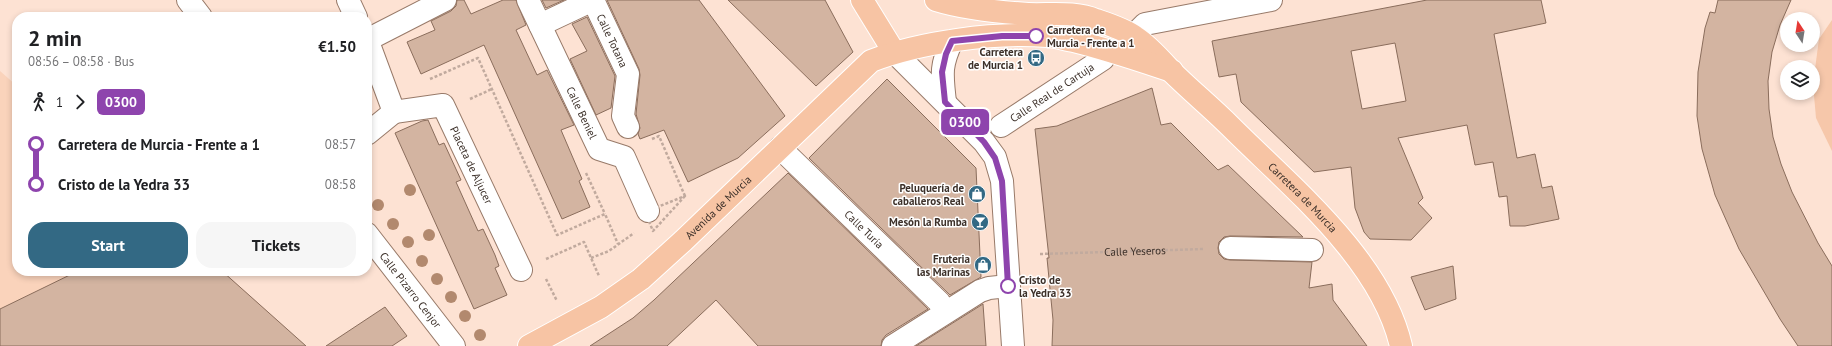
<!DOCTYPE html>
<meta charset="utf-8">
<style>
:root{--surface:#fff;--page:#f6f6f6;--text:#202124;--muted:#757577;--accent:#336984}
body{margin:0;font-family:"PT Sans",sans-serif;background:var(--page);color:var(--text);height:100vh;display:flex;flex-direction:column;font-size:15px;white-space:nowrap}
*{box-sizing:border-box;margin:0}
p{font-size:13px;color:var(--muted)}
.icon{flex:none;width:22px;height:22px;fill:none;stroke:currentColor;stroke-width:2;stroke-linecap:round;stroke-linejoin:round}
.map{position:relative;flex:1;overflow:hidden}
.sheet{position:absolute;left:12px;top:12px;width:360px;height:264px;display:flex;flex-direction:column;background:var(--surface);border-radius:16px;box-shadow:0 2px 6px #0003}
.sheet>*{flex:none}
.badge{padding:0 8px;border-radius:6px;font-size:14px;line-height:26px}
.needle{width:26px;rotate:348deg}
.fabs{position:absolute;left:1780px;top:12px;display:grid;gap:8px}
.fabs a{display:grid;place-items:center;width:40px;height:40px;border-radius:50%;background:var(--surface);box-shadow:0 2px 6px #0003;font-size:20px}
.map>.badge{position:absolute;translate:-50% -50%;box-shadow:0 0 0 2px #fff}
.legs{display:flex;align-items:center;gap:6px;height:44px;padding:0 16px;font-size:13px}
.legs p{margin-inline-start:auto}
.summary{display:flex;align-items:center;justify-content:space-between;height:68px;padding:0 16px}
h1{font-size:22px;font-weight:700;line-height:30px}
.primary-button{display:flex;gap:8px;margin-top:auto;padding:8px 16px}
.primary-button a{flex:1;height:46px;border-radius:16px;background:var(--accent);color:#fff;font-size:16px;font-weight:700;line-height:46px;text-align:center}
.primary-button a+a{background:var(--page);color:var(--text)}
ul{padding:0 16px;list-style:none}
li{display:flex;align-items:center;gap:14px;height:40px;font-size:15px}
li i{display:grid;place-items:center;width:6px;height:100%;margin:0 5px;background:currentColor}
li i::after{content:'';width:10px;height:10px;margin:-5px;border:3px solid;border-radius:50%;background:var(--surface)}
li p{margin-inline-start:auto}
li:first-child i{background:linear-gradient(#0000 50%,currentColor 0)}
li:last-child i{background:linear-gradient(currentColor 50%,#0000 0)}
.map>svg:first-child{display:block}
.built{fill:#fad3bb}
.green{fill:#f6c7aa}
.building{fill:#d3b4a1;stroke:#8a6d5c;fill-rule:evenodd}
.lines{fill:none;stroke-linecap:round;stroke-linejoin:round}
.minor-casing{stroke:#987a69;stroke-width:24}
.major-casing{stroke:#fff;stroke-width:24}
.path{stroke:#c1aa9e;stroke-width:2.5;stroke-dasharray:3 2;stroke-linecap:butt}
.minor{stroke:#fff;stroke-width:22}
.major{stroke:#f7c4a4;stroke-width:22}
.tree{fill:#b2896e}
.line-1-casing{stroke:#fff;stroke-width:9}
.line-1{stroke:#8e44ad;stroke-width:6}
.stop-1-dot{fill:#fff;stroke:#8e44ad;stroke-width:2}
.labels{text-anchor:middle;stroke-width:3;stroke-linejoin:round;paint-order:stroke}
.stop-label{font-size:11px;font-weight:bold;fill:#3c3029;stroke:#fff;text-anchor:start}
.street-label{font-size:11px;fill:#3c3029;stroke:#fff}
.poi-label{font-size:11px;font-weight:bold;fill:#3c3029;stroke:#fff;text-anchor:end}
</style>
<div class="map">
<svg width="1832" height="346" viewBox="0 0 1832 346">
<rect width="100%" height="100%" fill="#fde2d3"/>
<!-- built -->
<path class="built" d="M0,71L17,86V271H222L306,346H0Z"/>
<!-- green -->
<path class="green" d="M1832,20V151L1816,118L1813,84L1819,39Z"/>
<!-- building -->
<path class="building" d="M457,0H464L471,14L503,0H516L526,25L516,30L537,75L547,70L574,125L561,130L582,179L579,181L590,207L562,219L484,45L421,74L407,42L435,30L431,21L451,11L456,6Z
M542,0H564L546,8Z
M607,0H699L785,116L738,158L688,182L664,130L640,139L638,134L640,128L636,114L640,75L639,69Z
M728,0H825L853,52L816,86Z
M1427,0H1541L1546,23L1494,34L1517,158L1535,154L1542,188L1552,186L1559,219L1525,226H1510L1507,196L1499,197L1493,162L1475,165L1467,125L1398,138L1423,198L1418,203L1432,218L1411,240L1370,239L1364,232L1355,208L1351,167L1314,172L1241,102L1236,74L1219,77L1212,41ZM1395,43L1406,101L1362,109L1351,51Z
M1718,0H1791L1780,25L1772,52L1768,81L1769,109L1773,137L1781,164L1792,192L1818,243L1832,266V346H1798L1780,319L1739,249L1715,195L1702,149L1697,116L1698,72L1705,28L1710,12L1715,13Z
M587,17L615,76L611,108L596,115L570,59L587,51L572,24Z
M887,79L976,168L981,277L950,295L809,158Z
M1152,88L1161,125L1171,123L1218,170L1228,165L1303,237L1230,236L1224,237L1219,242L1218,248L1219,254L1224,259L1230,260L1312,262L1309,288L1332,284L1333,300L1367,346H1052L1053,320L1047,258H1049L1035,129L1057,126Z
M428,120L439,145L444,143L461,180L456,182L478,231L483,229L495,255L499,266L495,268L507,295L474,309L395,133L422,121Z
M788,173L928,309L886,335L882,340L881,346H758L716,300L667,346H590L633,318L654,300Z
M1453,266L1456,299L1425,310L1411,277Z
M78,271H222L306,346H0V309Z
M983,304L986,346H916Z
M385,307L407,336L392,346H326Z"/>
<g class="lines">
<defs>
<g id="minor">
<path d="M188,0L201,17"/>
<path d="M348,0L356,17"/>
<path id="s2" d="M528,0L599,149L624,157L648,211"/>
<path id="s3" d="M593,0L628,74L623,116L628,127"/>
<path d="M540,25L593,0"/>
<path d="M1134,35L1145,24L1271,0"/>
<path d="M367,39L394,112L367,134"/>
<path d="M367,40L445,0"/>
<path d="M894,52L984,142L995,157L1002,181L1013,346"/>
<path d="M945,102C942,75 940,66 952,41"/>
<path id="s4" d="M394,112L443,105L521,270"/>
<path id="s5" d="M1001,126L1103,59"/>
<path id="s6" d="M780,148L939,302L945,312"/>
<path id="s7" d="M367,234L454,346"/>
<path d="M1230,248L1312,250"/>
<path d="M893,346L980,291L989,288L1008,286"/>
</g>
<g id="major">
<path d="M862,0L894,52"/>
<path id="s8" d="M936,0C965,9 997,12 1028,14C1049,15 1075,11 1096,20C1108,24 1124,29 1135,37C1149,46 1160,59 1171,71C1190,90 1211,107 1230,126C1291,187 1381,259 1401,346"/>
<path id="s9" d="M529,346L601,307L641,279L683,241L871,61C920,42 994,32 1047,36C1056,36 1065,40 1074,41C1107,49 1139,60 1172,71"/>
</g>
</defs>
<!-- minor casing -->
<use href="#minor" class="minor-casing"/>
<!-- major casing -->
<use href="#major" class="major-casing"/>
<!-- path -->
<g class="path">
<path d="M430,79L478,58L557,235L605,214L618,244"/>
<path d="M470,99L492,89"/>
<path d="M652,139L659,136L685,196"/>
<path d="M586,173L605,214"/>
<path d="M685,196L653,231L645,212Z"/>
<path id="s1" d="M1040,254L1204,249"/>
<path d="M591,258L609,251L634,233"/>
<path d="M546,259L584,242L599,276"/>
<path d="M546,279L557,301"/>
</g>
<!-- minor -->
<use href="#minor" class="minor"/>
<!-- major -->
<use href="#major" class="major"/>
</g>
<!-- trees -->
<g class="tree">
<circle cx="410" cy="190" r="6"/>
<circle cx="378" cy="205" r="6"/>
<circle cx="393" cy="224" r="6"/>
<circle cx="429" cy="235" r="6"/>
<circle cx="408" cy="242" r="6"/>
<circle cx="422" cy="261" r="6"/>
<circle cx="437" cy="279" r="6"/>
<circle cx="451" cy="297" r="6"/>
<circle cx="465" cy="316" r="6"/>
<circle cx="480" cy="335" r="6"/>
</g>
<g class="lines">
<defs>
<path id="line-1" d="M1008,286L1002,181L995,158L984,142L945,102L942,72L946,54L952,41L1002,36H1036"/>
</defs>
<!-- line-1 casing -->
<use href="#line-1" class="line-1-casing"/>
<!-- line-1 -->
<use href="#line-1" class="line-1"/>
</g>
<!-- icons -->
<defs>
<symbol id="bus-disc" viewBox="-11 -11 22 22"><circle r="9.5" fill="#336984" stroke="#fff"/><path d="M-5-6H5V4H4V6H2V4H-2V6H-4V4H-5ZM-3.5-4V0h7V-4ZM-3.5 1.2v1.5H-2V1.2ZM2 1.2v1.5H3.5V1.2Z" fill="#fff"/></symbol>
<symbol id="shop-disc" viewBox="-11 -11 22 22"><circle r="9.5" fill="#336984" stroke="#fff"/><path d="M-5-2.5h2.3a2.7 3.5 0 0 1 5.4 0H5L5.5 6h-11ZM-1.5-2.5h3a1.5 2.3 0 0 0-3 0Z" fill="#fff"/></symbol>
<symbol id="bar-disc" viewBox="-11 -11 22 22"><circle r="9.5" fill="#336984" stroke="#fff"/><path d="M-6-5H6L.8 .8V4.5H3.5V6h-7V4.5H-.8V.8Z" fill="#fff"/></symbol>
</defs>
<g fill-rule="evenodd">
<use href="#bus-disc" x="1026" y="48" width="20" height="20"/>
<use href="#shop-disc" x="967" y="184" width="20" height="20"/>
<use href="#bar-disc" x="970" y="212" width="20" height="20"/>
<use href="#shop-disc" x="973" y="255" width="20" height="20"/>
</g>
<!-- markers -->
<g class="stop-1-dot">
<circle cx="1036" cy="36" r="7"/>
<circle cx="1008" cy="286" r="7"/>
</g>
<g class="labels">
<!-- stop labels -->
<g class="stop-label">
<text x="1047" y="34">Carretera de<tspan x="1047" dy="13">Murcia - Frente a 1</tspan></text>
<text x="1019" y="284">Cristo de<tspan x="1019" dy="13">la Yedra 33</tspan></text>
</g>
<!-- street labels -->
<g class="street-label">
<text dy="4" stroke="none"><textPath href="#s3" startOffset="45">Calle Totana</textPath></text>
<text dy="4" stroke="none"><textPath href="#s5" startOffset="61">Calle Real de Cartuja</textPath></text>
<text dy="4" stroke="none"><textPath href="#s2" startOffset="125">Calle Beniel</textPath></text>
<text dy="4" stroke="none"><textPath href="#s4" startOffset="116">Placeta de Aljucer</textPath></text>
<text dy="4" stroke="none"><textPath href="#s8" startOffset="437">Carretera de Murcia</textPath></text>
<text dy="4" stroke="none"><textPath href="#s9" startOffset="236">Avenida de Murcia</textPath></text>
<text dy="4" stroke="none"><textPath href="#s6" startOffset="117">Calle Turia</textPath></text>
<text dy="4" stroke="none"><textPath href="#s1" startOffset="95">Calle Yeseros</textPath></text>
<text dy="4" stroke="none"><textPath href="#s7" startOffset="71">Calle Pizarro Cenjor</textPath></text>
</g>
<!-- poi labels -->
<g class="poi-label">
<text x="1023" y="56">Carretera<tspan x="1023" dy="13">de Murcia 1</tspan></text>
<text x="964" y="192">Peluquería de<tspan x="964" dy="13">caballeros Real</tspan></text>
<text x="967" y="226">Mesón la Rumba</text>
<text x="970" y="263">Fruteria<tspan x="970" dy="13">las Marinas</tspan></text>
</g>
</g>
</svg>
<div class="fabs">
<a><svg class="needle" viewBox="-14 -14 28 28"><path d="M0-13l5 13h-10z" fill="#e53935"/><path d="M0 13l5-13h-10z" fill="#757577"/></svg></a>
<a><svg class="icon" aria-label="layers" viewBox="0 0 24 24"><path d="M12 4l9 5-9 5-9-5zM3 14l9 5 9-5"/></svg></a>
</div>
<b class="badge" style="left:965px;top:122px;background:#8e44ad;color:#fff">0300</b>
<section class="sheet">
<div class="summary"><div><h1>2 min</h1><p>08:56 – 08:58 · Bus</p></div><b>€1.50</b></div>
<div class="legs"><svg class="icon" aria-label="walk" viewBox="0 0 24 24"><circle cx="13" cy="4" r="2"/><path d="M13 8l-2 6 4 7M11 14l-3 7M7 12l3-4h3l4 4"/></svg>1<svg class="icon" aria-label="forward" viewBox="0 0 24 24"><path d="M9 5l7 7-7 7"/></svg><b class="badge" style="background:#8e44ad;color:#fff">0300</b></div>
<ul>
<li><i style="color:#8e44ad"></i><b>Carretera de Murcia - Frente a 1</b><p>08:57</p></li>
<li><i style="color:#8e44ad"></i><b>Cristo de la Yedra 33</b><p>08:58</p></li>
</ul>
<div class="primary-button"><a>Start</a><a>Tickets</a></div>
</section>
</div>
